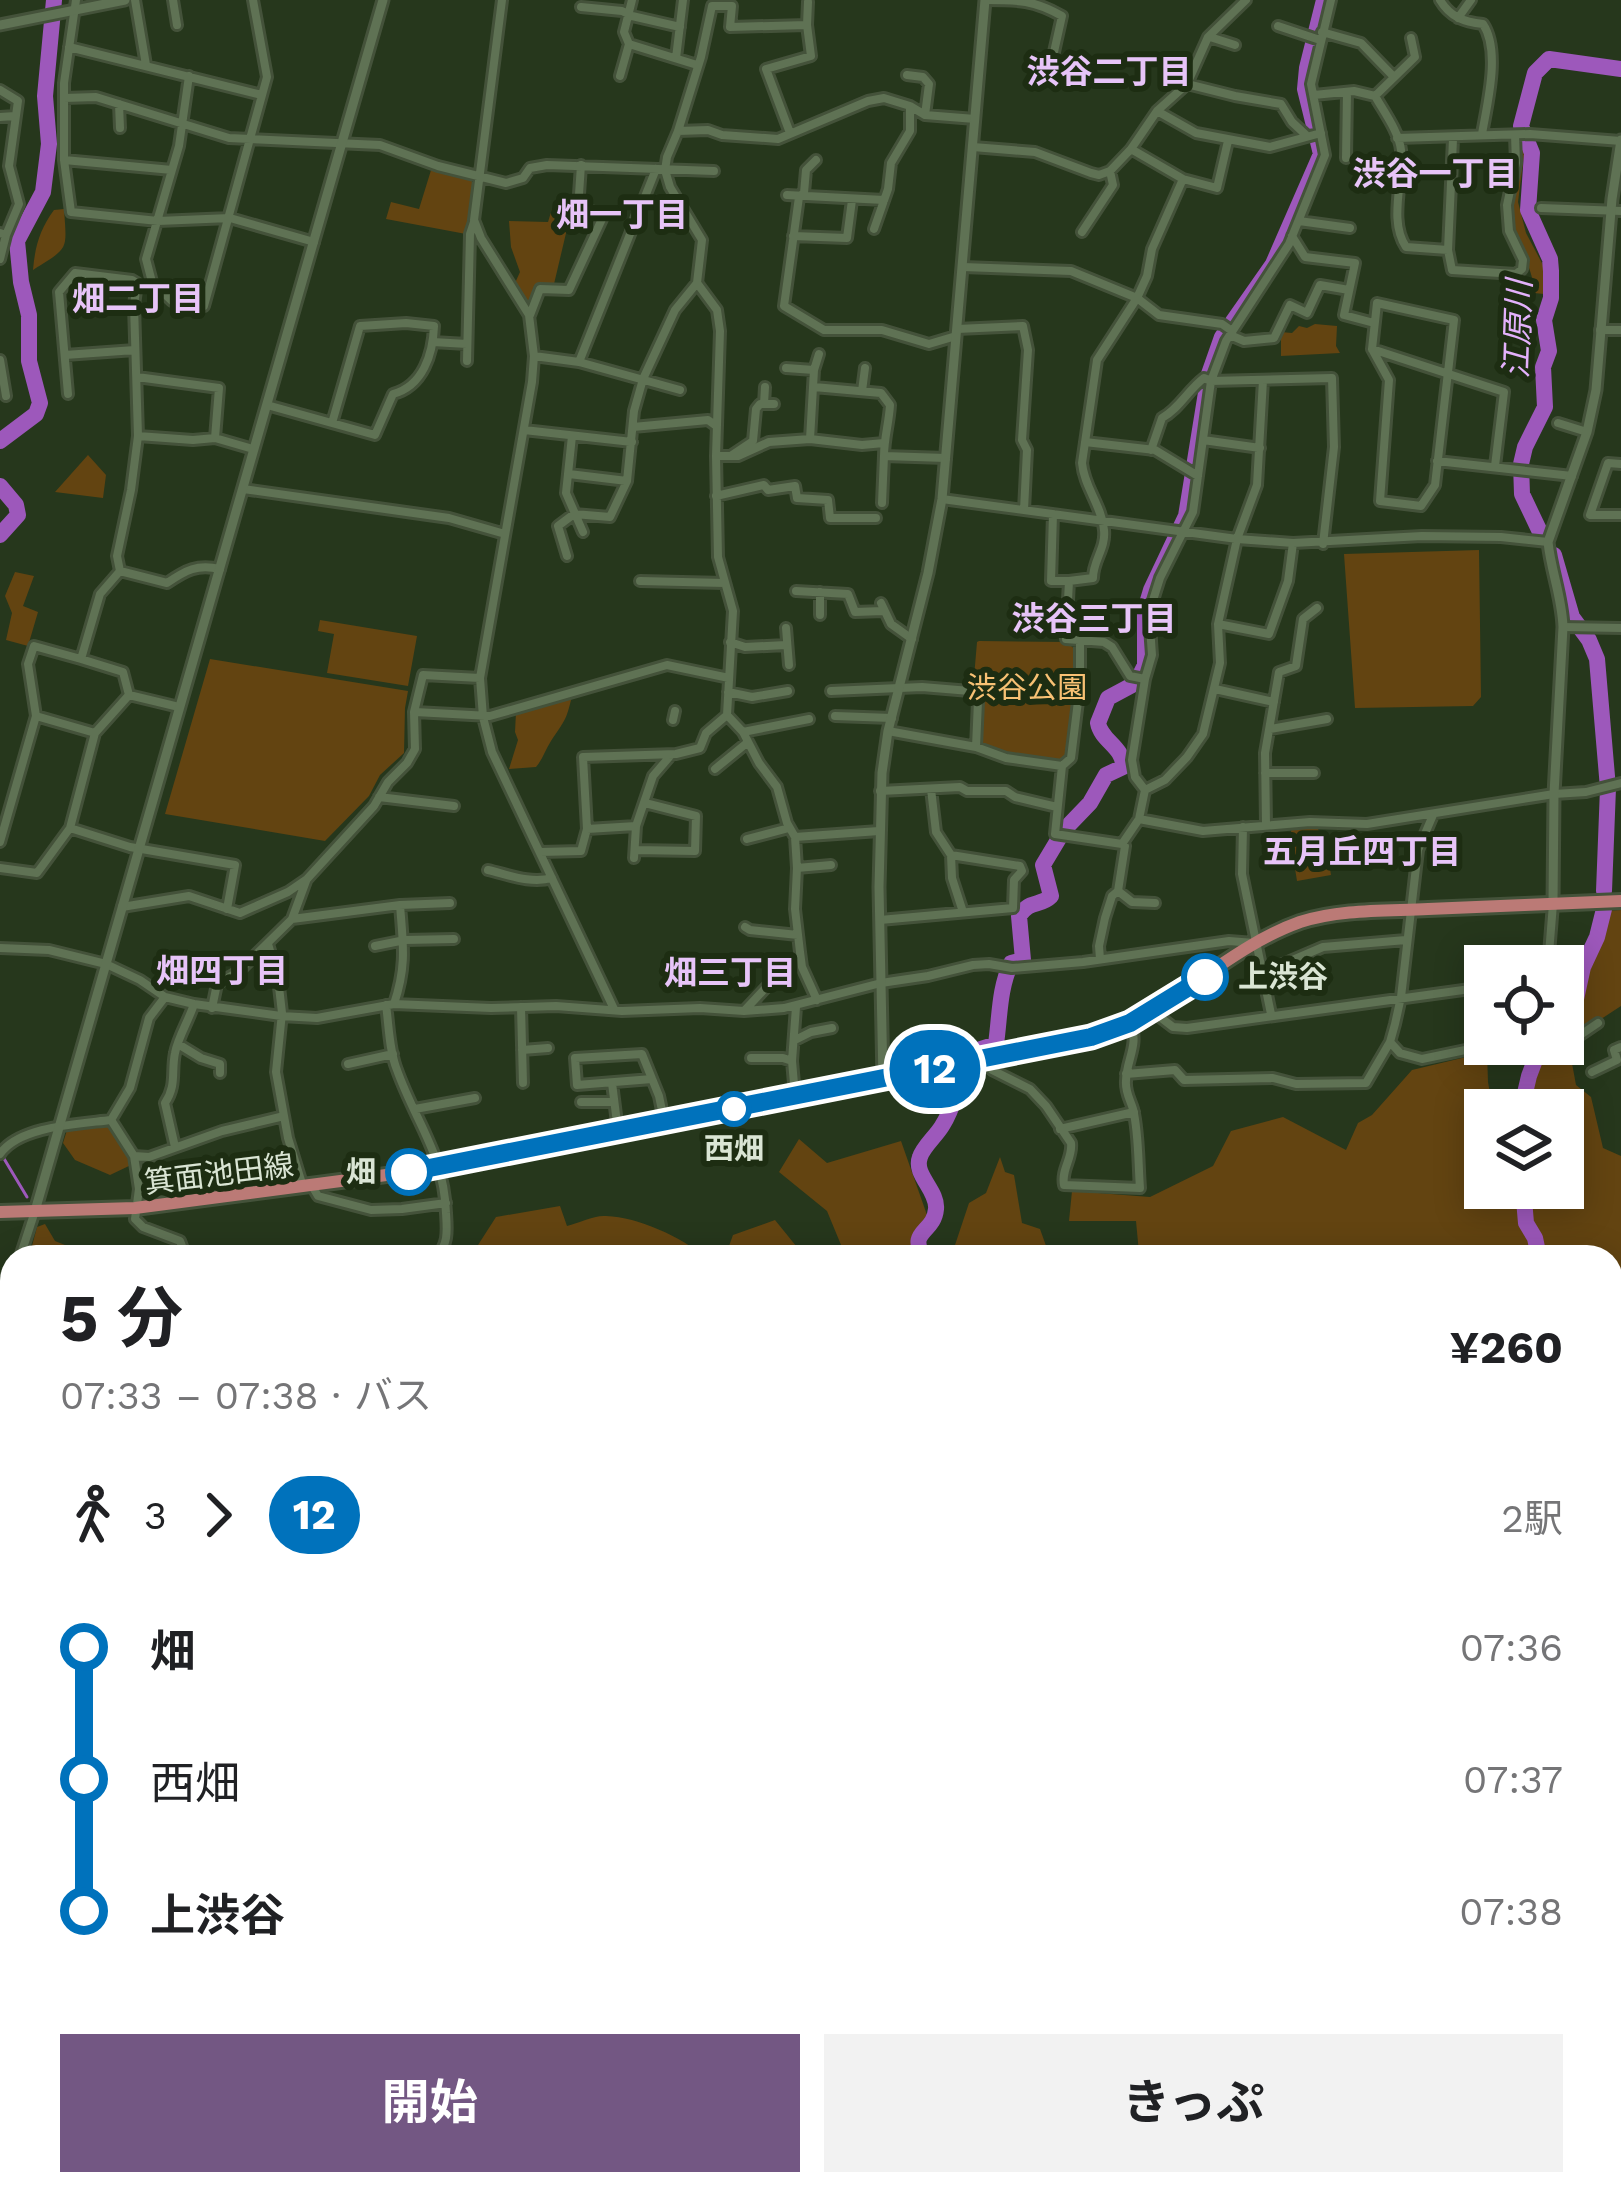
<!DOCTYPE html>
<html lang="ja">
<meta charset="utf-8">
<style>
:root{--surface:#fff;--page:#f2f2f2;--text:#202124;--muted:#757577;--accent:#735783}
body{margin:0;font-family:"Work Sans","Noto Sans JP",sans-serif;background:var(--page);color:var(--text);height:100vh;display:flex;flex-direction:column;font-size:45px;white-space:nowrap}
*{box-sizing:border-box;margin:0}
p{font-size:39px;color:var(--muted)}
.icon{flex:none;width:66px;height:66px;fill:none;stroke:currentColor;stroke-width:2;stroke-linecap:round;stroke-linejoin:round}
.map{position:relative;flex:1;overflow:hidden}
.panel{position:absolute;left:0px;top:1245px;width:1623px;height:951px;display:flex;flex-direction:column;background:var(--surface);border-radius:36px 36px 0 0;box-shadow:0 6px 30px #0003}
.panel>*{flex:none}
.badge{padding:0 24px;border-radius:39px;font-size:42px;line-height:78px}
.buttons{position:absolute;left:1464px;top:945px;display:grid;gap:24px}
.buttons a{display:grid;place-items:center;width:120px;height:120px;border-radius:0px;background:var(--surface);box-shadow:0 6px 30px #0003;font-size:60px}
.map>.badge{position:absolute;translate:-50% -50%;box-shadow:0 0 0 6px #fff}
.legs{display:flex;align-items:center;gap:18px;height:132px;padding:0 60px;font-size:39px}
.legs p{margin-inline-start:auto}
.summary{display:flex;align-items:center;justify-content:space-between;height:204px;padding:0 60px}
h1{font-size:66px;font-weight:700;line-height:90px}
.action{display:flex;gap:24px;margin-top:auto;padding:24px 60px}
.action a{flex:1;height:138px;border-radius:0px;background:var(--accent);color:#fff;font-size:48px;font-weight:700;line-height:138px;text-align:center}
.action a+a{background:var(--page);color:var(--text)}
ul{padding:0 60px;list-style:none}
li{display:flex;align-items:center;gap:42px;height:132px;font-size:45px}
li i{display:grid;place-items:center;width:18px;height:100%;margin:0 15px;background:currentColor}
li i::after{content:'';width:30px;height:30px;margin:-15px;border:9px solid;border-radius:50%;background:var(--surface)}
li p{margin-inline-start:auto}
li:first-child i{background:linear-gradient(#0000 50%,currentColor 0)}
li:last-child i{background:linear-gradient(currentColor 50%,#0000 0)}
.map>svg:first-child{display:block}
.green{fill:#634411}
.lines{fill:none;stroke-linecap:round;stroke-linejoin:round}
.stream{stroke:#9d58bb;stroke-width:3}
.river{stroke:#9d58bb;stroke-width:16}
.minor-casing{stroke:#44523a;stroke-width:14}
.tertiary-casing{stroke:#44523a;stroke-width:15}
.primary-casing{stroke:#44523a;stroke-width:18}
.minor{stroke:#5f7254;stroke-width:8}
.tertiary{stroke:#5f7254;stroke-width:9}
.primary{stroke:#bb7a76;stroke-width:12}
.line-1-casing{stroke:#fff;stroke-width:27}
.line-1{stroke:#0072bc;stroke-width:18}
.stop-1-dot{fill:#fff;stroke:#0072bc;stroke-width:6}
.labels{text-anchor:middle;stroke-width:12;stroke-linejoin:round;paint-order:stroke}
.park-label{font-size:30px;fill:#f8c174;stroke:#1d2d12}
.stop-label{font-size:30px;font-weight:bold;fill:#dae5d4;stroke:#1d2d12;text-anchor:start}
.street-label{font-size:30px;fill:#dae5d4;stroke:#1d2d12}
.neighbourhood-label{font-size:33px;font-weight:bold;fill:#e7c4f8;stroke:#1d2d12}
.water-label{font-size:33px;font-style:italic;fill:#e3b1fb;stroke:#1d2d12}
</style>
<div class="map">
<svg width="1621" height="2194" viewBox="0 0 1621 2194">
<rect width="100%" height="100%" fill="#26371c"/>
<!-- green -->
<path class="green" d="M1522,147L1524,155L1518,202L1526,233L1543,265L1544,294L1534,293C1532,265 1525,263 1515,239C1505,211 1515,178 1519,150Z
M432,167L471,179L474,186L466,234L386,219L391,202L419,209Z
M64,209C67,252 69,247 33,270C35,246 40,229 54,210Z
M552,209L571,212L554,284H537L533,302L528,303L515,283L520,272L511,247L509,221L548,222Z
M1315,324L1337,326L1336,346L1340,353L1281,356V332L1292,333L1299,326L1307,328Z
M88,455L106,475L103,498L55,492Z
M1479,550L1481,697L1473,706L1355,708L1344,554Z
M15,572L34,576L23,606L38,612L28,646L6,640L12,613L5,596Z
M320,620L417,636L408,686L327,673L334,634L318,631Z
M979,641L1066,642L1076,650C1076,685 1071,720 1070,755L1060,762C1033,758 1003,756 979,742L982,700L973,689L977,642Z
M210,659L408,691L405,708L404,753L380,775L369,796L325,841L165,814Z
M572,696C566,722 564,721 551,741C545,750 543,759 536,767L509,769L518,740L515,732L516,712Z
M1317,826L1328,856L1331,875L1297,881L1290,837L1292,827Z
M1621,910V1006L1572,1038L1563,1040V1031L1579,1000L1584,967L1599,936L1605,911Z
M1542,1044L1569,1047L1576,1085L1591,1097L1603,1148L1621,1156V1815H1611V1257H1119L1139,1253L1136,1221H1069L1072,1191L1150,1197L1213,1166L1231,1131L1283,1117L1346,1150L1358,1123L1372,1115L1412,1070L1487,1052L1488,1082L1493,1110H1485V1188H1563V1110H1524Z
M110,1124L131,1157V1165L110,1175L75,1160L63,1143L67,1130Z
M799,1139L827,1163L901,1141L927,1215L920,1249L926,1257H846L827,1211L779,1172Z
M1000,1157L1005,1172L1014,1175L1022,1223L1040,1229L1050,1257H951L969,1203L986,1193Z
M560,1206L567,1226C579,1223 594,1215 606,1216C639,1217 680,1237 706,1257H483L478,1245L496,1217Z
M775,1220L805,1257H725L733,1235Z
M45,1224L55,1241L95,1257H29L37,1227Z
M12,1743V2184H316L296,2194H0V1744Z
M1621,1932V2194H1600L1590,2184H1611V1943Z
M459,2184H1054L1051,2194H462Z
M1068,2184H1265L1262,2194H1065Z
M1386,2184H1486L1483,2194H1382Z"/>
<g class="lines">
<!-- stream -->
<path class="stream" d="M3,1157L27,1197"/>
<!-- river -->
<path class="river" d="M0,441L36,414L40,403L29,361V315L21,282L17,241L43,192L49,144L45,96L54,0
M0,486L16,505L18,515L0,535
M1541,534L1522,494L1521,464L1525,447L1545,407L1543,367L1549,351L1544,320L1551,298V271L1550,259L1528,210L1532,153L1521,126L1535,73L1549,59L1621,69
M1554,555L1572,617L1589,640L1597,659L1608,788L1604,891
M1563,1028L1576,999L1583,967L1597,937L1604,909
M1521,1110L1529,1076L1541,1044
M1523,1188L1526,1223L1535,1238L1539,1257
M924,1257C907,1231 934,1233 936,1209C938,1190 913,1175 920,1157C923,1147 936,1136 942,1126C956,1104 958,1081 962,1055L996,1044C1000,1016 999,989 1011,963L1023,960L1019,916C1030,899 1040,907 1051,896L1043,865L1064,830L1090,803L1106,775L1123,767C1124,747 1101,741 1098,723L1108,698L1136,683L1145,665V610L1151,590L1186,516L1209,374L1222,337L1273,264L1321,154L1305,89L1307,68L1324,0"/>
<defs>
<path id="minor" d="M76,0L64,83V160L71,212L158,221L230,218L314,242
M135,0L146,65
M173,0L177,25
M502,0L474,220L481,238L529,315L534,356L532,382L480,678L483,717L492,752L614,1009
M632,0L624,32L629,44L697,65
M985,0C1019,0 1034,0 1062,16L1054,52
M1440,0C1450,17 1464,22 1483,24C1501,51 1487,104 1482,134
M581,7L622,11L632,16L680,27
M1458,18L1471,0
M1278,26L1320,40
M1322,32L1361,43L1393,76
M1210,37L1235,45
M69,47L262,95
M676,58L683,0
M907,75L923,77L929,84L925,115
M189,76L179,146L146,259L152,282L172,301L204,306L267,77L253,0
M620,76L629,44
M1187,84L1235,96L1281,104L1292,122L1306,135
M0,90L18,101L9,166L19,204L6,235
M1314,95L1354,91L1375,96C1384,112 1399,132 1401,150C1404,181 1388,220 1406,247L1448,250L1452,270L1516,274L1522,269L1523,260L1509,231L1507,205L1516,163L1515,135
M1375,96L1415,57L1411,38
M64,98L96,97L229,138L380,145L438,166L506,183L523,178L530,168L547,165L714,171
M119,104L120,128
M1157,111L1196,133L1270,147L1321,133
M0,117L15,116
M678,131L708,130L722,135L778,139L868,101L884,98L910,106L925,115L975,119
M790,133L766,69L811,56L807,25L808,2
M1397,138L1530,134L1621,141
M973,147L1035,152L1091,173L1099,175L1110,171L1131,149L1157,111L1187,84L1208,37L1246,0
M1131,149L1183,179L1217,188L1228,141
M1346,158L1347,92
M64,160L172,170
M816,160L806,170L804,193L799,197L784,306L824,330H882L929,344L956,336
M787,195L884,200
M1541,208L1621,211
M1299,221L1350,228
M874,229L888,189L891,163L910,131V108
M1082,232L1113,185L1110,171
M0,233L6,235L0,259
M793,236L847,238L852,200
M1292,236L1305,257L1355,263L1344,315L1374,323
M1448,250L1453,139
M963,267L1071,271L1137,298L1159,315L1222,324L1232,331
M1377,303L1454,320L1435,485L1421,506L1380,501L1389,380L1372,349Z
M530,315L540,289L569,290L602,219L600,213L578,209L581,165
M957,329L1023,326L1028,350L1022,440L1027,450L1024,510
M1600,330H1621
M1230,335L1244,341L1274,338L1290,305L1307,313L1320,285L1349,290
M433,342L467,344
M1372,349L1504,392L1495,466
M65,355L135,350
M534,356L579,362L680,390
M0,360L6,396
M467,361L470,234L474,222
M579,362L656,169
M786,368L814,370
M137,377L219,388L215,438
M814,387L881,393L890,405C889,423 884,438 884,456L946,458
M862,391L865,368
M68,394L59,292L75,273L132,280L137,283L134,305L138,436L131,490L117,556L120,571
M764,404L765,387
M267,405L375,435L393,394C423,386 433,354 434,326L406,323L360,326L332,423
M1558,423L1587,432
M633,427L708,420L715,425
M524,430L632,442
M138,436L193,440L215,438L253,449
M572,436L566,493L583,532
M810,439L814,370L819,354
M1203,440L1260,448
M1085,442L1155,450L1198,476
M1151,450L1162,418C1179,409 1188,390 1204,378L1211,381L1332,378L1334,447L1323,544
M732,455L753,441L756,409L760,404H774
M716,456H738L769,442L810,439L862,445L884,443
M1437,461L1572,476
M1621,464L1608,463L1590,515H1621
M569,474L627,481
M243,489L449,518L505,534
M716,496L764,485L768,490L795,486L797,498L828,500L830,518H876
M942,499L1237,539L1293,543L1422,536L1501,537L1548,542
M882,503L884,456
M1053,514L1051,581H1069L1066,639L1104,642L1112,647L1130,676L1145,679
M567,556L558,526L574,514L610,517L627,481L634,411L643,379L675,310L697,283L702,240L670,187L665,170L667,157L678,131L701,57L712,6H732L730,27L807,25
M640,581L725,583
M1069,581L1093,578C1093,560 1106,549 1104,530C1102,506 1084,487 1082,463L1097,360L1137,298L1147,276L1152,249L1183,179
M796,591L848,594L855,612L883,611
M881,603L891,624L912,639
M820,615V592
M1218,624L1269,634L1288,581L1293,543
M1563,627L1621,628
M786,628L789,665
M730,642L745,647L786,645
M81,659L123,672L129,695L179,707
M1215,689L1274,702
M831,691L922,687L970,691L978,701L976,747
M728,692L752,697L788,691
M415,712L490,716L667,665L729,678
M727,715L743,732L759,763L777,787L787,823L795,837L797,868L795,909L800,952L802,967L817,1000
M36,716L95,733
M835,716L892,718
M673,720L675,711
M1270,729L1327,719
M888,731L976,747L1006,758L1062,766L1071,758L1080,685V642
M743,732L809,719
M1062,766L1055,834L1122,844L1139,819L1203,831L1310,822L1367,824L1554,794L1586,792L1621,783
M715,769L748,742
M1265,773H1314
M931,789L936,832L951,855
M1145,790L1165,780L1187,757L1203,734L1220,663L1218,624L1237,539L1257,485L1263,380
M880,791L960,787L967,791H1006L1015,797L1057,807
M379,797L454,806
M1139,819L1145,790L1135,777L1132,760L1145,679L1152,655L1149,613L1160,578L1193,512L1211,381L1226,341L1289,244L1325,155L1311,84L1331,0
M1266,824L1265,753L1279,672L1296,666L1303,619L1317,608
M1243,827L1242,874L1271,1014
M70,828L130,847L235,865L227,909
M587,829L636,826L653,776L671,755
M795,837L879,831
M747,839L789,828
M0,842L36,716L28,664L34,646L81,659L100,594L120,571L167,583C186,570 197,564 220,569
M635,850L695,851L696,816L645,803
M540,852L581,851L587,829L583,757L676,754L700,748L706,733L727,715L733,611L718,557L716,456L720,331L717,310L697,283
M634,858L636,826
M0,868L37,873L70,828L95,733L129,695
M797,868L831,865
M488,870C509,875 531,884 552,878
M1118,891L1132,902L1155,903
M122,907L189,896L240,913L288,892L307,879L374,806L388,782L407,763L415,749L414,712L423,675L480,678
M292,919L400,905L450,903
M880,920L1013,908L1014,880L1022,871L1020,866L951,855L952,878L963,912
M745,927L750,930L798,935
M268,944L278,978L282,1013L276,1072L288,1138L303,1187
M375,946L405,940L454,939
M0,948L49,950L106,964L140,980L165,997L194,1004L281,1016L317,1018L394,1004L491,1008L556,1006L622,1011L700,1008L744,1011L784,1008L881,983L928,976L973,965L989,964L1012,968L1083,962L1229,941L1254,943
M1100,959L1099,946L1105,918L1112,896L1118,891L1125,846L1122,844
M1548,966L1553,904
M1262,973L1323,947L1406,940
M165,997L149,1018L130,1088L111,1120L134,1156L149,1157L222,1131L284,1116
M394,1004C407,965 403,944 400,905
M386,1005C389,1026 389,1050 397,1070C416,1123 444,1154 446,1213C447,1230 449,1244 436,1257
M521,1007L523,1083
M212,1008L217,984L238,972L292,919L306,881
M745,1010L788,964
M1152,1011L1173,1027L1187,1028L1485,987
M795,1040L811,1032L832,1028
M1390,1042L1400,1053L1422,1059L1494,1044
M178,1044L201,1058L220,1064V1073
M1550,1044H1567L1598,1023
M522,1050L548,1048
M751,1058H783L792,1061
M990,1058L992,1070L1030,1089L1046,1106L1071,1143C1073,1158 1061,1169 1064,1185L1140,1188C1138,1163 1139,1134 1133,1109C1130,1099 1125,1092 1126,1081C1126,1060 1140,1044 1130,1023
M348,1064L393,1054
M1592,1072L1617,1060L1614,1050L1621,1047
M1126,1074L1175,1070L1184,1080L1273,1078L1296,1084L1366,1083L1390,1042L1395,1024L1401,997L1418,850L1433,815
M652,1079L577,1085L575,1058L642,1054L659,1096L664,1120
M612,1083L618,1131
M795,1095L792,1061L796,1007
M581,1102H614
M415,1109L475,1098
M1060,1129L1134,1112
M175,1147L165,1103C177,1085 171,1072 175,1053C178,1037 189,1020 194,1004
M0,1154C19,1126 79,1124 111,1120
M134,1156L139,1189L135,1219L143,1227L180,1241L186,1257
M312,1186L318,1196L371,1210L402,1209L446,1203
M20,1257L35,1211
M0,1284L12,1269
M0,1437L12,1436
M0,1580L12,1573
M0,1676L12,1653
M446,2184L450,2194
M1346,2184L1347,2194"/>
<path id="tertiary" d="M0,25L125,0
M1553,904L1554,794L1563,627C1562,597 1551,571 1548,542L1587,432L1596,390L1612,199L1621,140
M883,1080L879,887L882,773L888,731L928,573L942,499L985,0
M35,1211L383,0
M1611,1827H1621
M1362,2184L1364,2194"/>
<path id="primary" d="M0,1212L135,1208L409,1172L1091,1038C1169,1015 1224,949 1300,922C1340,909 1386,911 1428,909C1492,906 1557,904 1621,901"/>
</defs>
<!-- minor casing -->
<use href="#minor" class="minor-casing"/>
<!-- tertiary casing -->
<use href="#tertiary" class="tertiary-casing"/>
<!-- primary casing -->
<use href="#primary" class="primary-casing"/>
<!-- minor -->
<use href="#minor" class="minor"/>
<!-- tertiary -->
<use href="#tertiary" class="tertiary"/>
<!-- primary -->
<use href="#primary" class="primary"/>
</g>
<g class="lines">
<defs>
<path id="line-1" d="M409,1172L1091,1037L1130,1023L1205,977"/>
</defs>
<!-- line-1 casing -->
<use href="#line-1" class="line-1-casing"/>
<!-- line-1 -->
<use href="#line-1" class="line-1"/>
</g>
<!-- markers -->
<g class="stop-1-dot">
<circle cx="1205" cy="977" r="21"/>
<circle cx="734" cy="1109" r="15"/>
<circle cx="409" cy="1172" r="21"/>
</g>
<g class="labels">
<!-- park labels -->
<g class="park-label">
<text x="1027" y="698">渋谷公園</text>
</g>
<!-- stop labels -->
<g class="stop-label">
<text x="1238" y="987">上渋谷</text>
<text x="734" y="1159" text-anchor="middle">西畑</text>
<text x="376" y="1182" text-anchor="end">畑</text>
</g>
<!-- street labels -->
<g class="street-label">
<text transform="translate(219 1174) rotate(-7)" y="10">箕面池田線</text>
</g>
<!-- neighbourhood labels -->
<g class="neighbourhood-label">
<text x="1109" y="83">渋谷二丁目</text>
<text x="1435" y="185">渋谷一丁目</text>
<text x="622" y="226">畑一丁目</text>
<text x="138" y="310">畑二丁目</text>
<text x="1094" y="630">渋谷三丁目</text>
<text x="1362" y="863">五月丘四丁目</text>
<text x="222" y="982">畑四丁目</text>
<text x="730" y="984">畑三丁目</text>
</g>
<!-- water labels -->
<g class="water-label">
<text transform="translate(1517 329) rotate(-88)" y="12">江原川</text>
</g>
</g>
</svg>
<div class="buttons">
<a><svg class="icon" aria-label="locate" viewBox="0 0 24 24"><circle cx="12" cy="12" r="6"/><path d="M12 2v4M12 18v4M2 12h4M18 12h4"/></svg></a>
<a><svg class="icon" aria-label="layers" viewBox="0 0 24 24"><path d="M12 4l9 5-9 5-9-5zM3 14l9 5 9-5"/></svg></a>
</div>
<b class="badge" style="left:935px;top:1069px;background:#0072bc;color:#fff">12</b>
<section class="panel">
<div class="summary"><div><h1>5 分</h1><p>07:33 – 07:38 · バス</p></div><b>¥260</b></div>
<div class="legs"><svg class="icon" aria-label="walk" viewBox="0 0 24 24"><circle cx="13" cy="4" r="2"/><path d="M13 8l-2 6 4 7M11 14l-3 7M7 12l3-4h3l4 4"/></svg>3<svg class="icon" aria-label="forward" viewBox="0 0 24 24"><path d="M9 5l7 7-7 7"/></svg><b class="badge" style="background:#0072bc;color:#fff">12</b><p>2駅</p></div>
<ul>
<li><i style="color:#0072bc"></i><b>畑</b><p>07:36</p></li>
<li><i style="color:#0072bc"></i><span>西畑</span><p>07:37</p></li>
<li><i style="color:#0072bc"></i><b>上渋谷</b><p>07:38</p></li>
</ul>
<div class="action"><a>開始</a><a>きっぷ</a></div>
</section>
</div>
